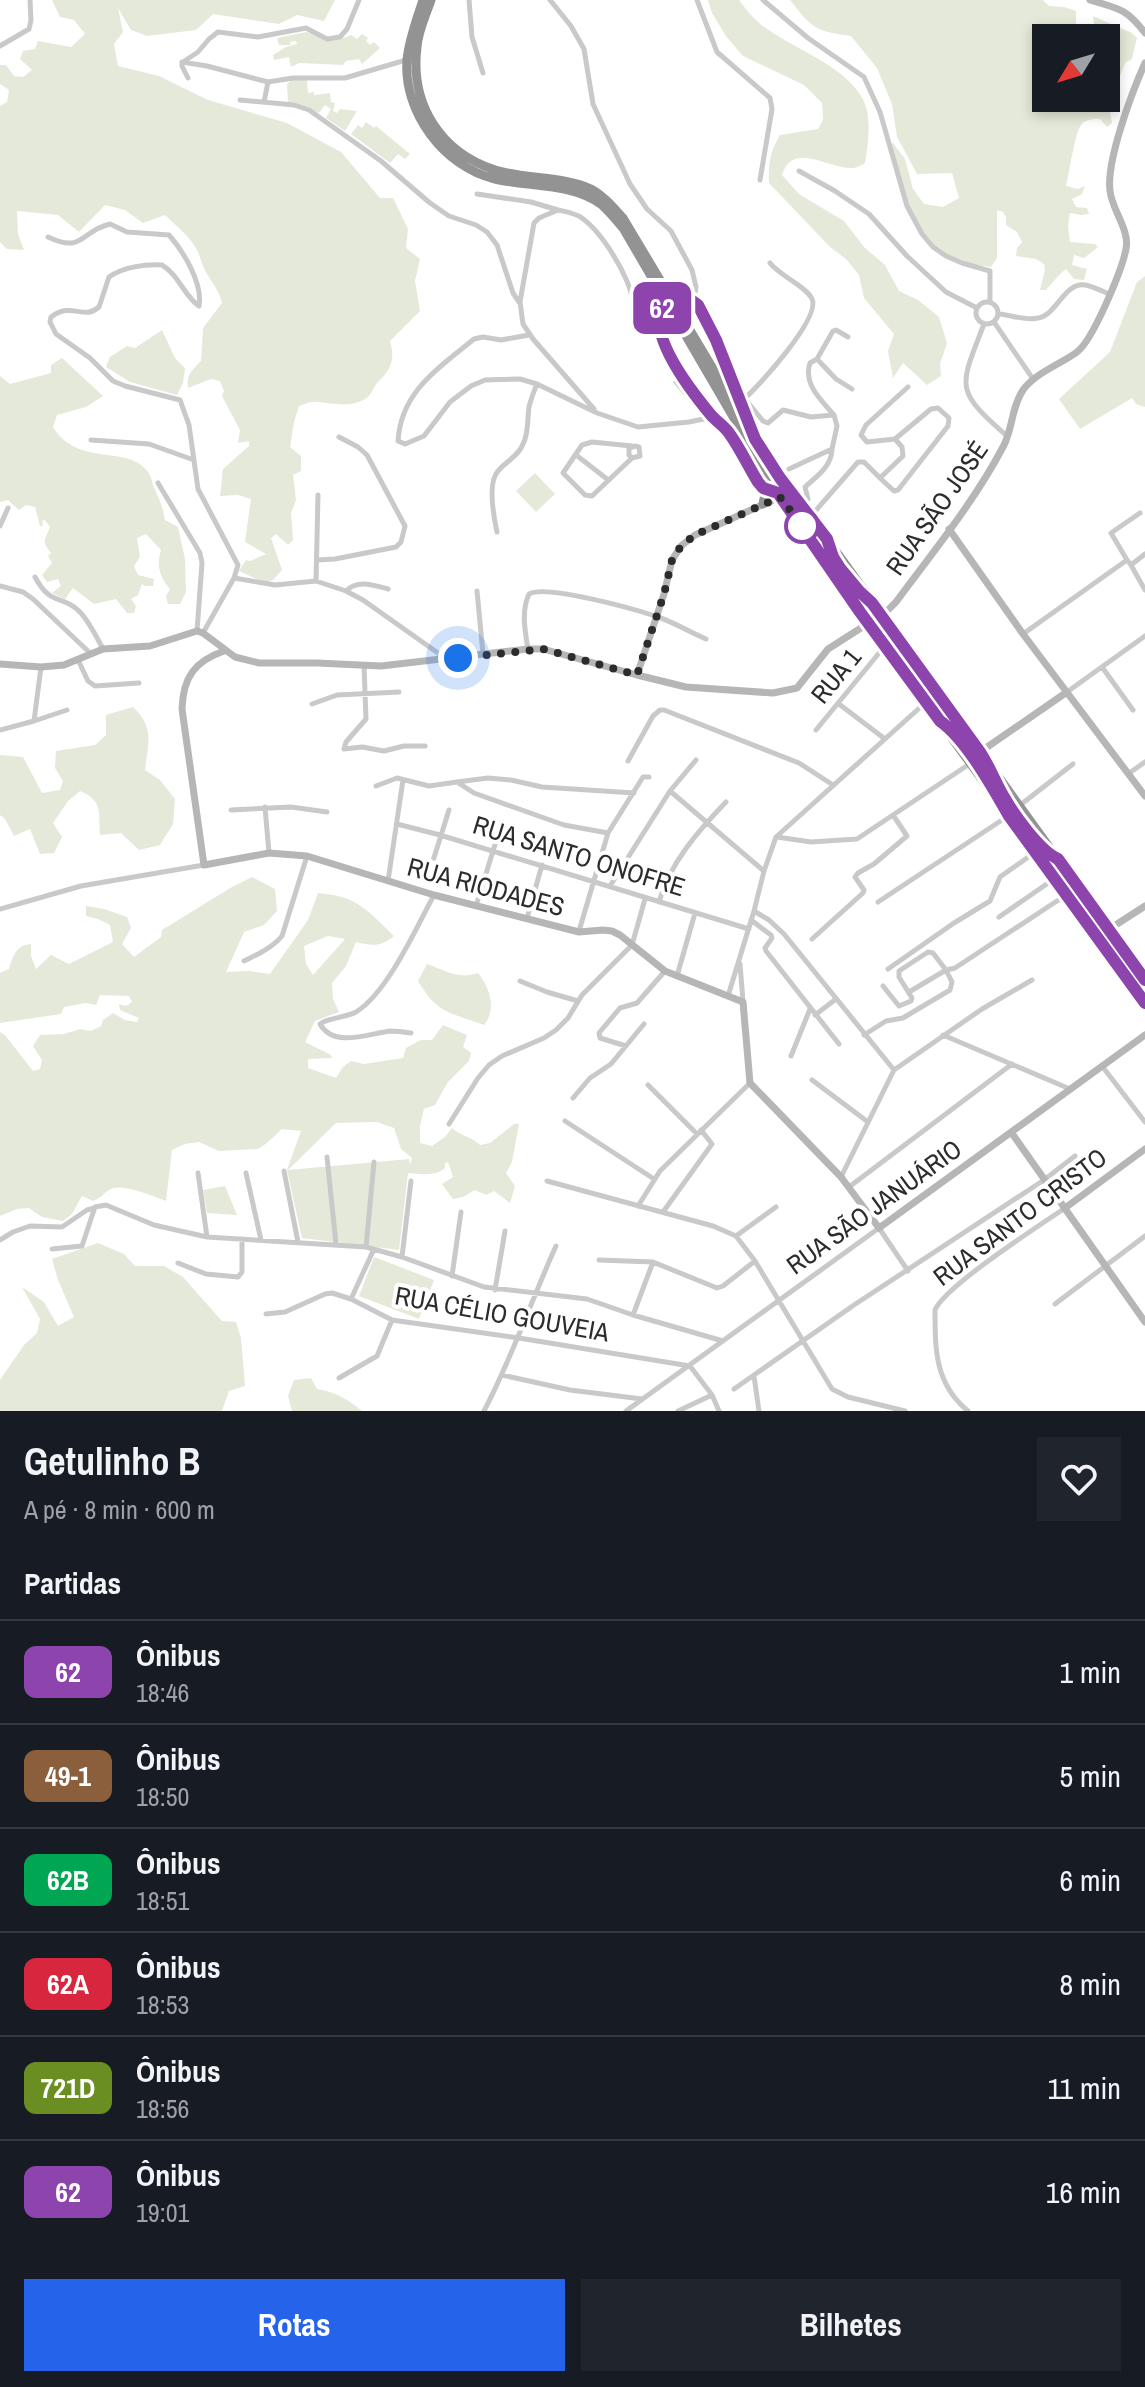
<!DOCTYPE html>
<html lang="pt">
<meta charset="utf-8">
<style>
:root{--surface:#171b24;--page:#20242c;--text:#f1f3f6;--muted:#9ea1a6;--line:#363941;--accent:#2563eb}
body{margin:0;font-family:"Archivo Narrow",sans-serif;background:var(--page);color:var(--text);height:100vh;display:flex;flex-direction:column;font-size:30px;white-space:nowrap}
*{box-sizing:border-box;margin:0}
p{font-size:26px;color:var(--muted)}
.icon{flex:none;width:44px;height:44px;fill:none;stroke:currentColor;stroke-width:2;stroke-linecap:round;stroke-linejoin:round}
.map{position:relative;height:1411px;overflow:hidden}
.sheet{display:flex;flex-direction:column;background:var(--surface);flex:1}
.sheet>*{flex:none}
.badge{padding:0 16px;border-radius:12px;font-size:28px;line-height:52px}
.needle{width:52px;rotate:232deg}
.buttons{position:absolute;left:1032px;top:24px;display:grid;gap:16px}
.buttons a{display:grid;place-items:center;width:88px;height:88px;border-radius:0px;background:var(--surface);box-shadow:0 4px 12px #0003;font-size:40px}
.you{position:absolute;width:40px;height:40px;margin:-20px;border:6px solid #fff;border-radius:50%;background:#1a73e8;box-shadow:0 0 0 12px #1a73e833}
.map>.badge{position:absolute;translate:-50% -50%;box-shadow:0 0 0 4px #fff}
h2{padding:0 24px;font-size:30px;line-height:72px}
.round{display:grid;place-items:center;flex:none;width:84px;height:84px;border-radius:0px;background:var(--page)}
.headline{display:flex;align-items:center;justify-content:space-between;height:136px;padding:0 24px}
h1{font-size:38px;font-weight:700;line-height:60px}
.action{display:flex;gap:16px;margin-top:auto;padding:16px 24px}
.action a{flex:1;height:92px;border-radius:0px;background:var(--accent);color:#fff;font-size:32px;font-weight:700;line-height:92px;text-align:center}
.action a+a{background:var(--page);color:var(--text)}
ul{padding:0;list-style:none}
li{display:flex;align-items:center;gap:24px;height:104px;padding:0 24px;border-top:2px solid var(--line)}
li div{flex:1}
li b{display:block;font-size:30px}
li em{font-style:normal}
li .badge{min-width:88px;font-weight:700;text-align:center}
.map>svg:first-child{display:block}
.green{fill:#e5e9d9;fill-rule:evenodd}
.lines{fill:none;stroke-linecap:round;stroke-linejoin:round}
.stream{stroke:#c5e2e9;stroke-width:2}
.street{stroke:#c9c9c9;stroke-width:5}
.secondary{stroke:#b6b6b6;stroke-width:7}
.highway{stroke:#939393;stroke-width:9}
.line-casing{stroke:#fff;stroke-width:18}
.line{stroke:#8e44ad;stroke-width:12}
.walk{stroke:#2c2c2c;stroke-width:8;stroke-dasharray:0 14.4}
.stop-dot{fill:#fff;stroke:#8e44ad;stroke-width:4}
.labels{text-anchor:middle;stroke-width:8;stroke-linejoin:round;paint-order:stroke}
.street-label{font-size:26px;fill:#2c2c2c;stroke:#fff}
</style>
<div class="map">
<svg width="1145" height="1411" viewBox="0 0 1145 1411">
<rect width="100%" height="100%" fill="#fff"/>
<!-- green -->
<path class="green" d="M52,0H335L324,21L297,15L279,24L213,14L196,30L147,36L131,30L118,8L123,32L114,44L118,66L159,76L208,100L287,123L341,152L380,198H393L408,229L406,248L420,259L415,281L420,311L390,341C395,358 392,368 379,381C374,385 372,393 368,397C353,409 333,403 317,402C311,401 305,404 299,406L294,422L290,447L301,456V471L293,475L296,500L291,513L293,540L288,545L276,534L271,538L282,570L273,580L265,583L239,571L246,560L250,561L266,554L245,542L251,499L238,495L220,496L223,469L249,446V441L238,443L240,430L222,396L224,391L220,381L211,379L188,388C186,375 192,370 201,361L203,328L222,303C219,291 214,285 207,274C202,266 201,258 197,250C190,236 176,226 165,215L143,223L125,210L105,205L79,232L58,215L17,211L18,234L24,250L7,249L0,242V106L7,102L9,90L0,84V65H6L14,76L23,77L32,70L20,59L23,51L35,49L38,41L71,47L85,34L74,20L60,17Z
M708,0H739C748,12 757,23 770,31C798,50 843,66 861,96C873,115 868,143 865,163C862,165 856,168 853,168C827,169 793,140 782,175L799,194L844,221L864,247L885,265L899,291L918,300L939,317L947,343L940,364L941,376L927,385L903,363L893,378L888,351L894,334L864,298L859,275L846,259L830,247L769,183C768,163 770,152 780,135L818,129L823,120L822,103L804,85L743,56L726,36L712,13Z
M790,0H1043L1049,6L1064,7L1076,11V26L1072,34L1077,38H1046V98H1106V66L1110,60L1106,48V38H1101L1095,31L1093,16L1132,33L1137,38L1132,59L1125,63L1109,106L1112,123L1107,127L1100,119C1093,119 1086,119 1081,125C1075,133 1069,174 1066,186L1078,189L1085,186L1082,194L1072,199L1076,207L1087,208L1089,214L1081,215L1070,213L1068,225L1070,242L1095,244L1098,247L1084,258L1074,255L1072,265L1087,269L1084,280L1074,279L1066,269L1059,275L1046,290H1040L1045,270L1044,264L1036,259L1016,256L1017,248L1022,242L1017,232L1006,225V217L1003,212L997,210V258L991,267L964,263L938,250L915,223L903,190L890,144L893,143L905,159L913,189L924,204L943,207L959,198L952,173L917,174L897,137L892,104L877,68L851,36C815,31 813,29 790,0Z
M306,32C330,35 321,48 351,35L357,39L362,34L368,38L366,41L370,45L374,42L380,48L362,64L359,59L346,61L343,65L299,63L291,67L289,57L274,60L273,55L286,47L297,44L296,41L290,42L291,45H279L277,38Z
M293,79L307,80L308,93L314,92V95L330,93L331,102L335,103L333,111L337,113L340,109L357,111L345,131L326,118L331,109L325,105L319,113L288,102L287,84Z
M366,122L374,128L376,126L410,154L405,159L398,154L390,163L351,134L358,125L362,128Z
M1145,276V407L1136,404L1132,398L1080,429L1059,399L1110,352L1137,282Z
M162,330L175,358L185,368L183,383L177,395L130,382L106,367L110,357L127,346L135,348Z
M62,358L103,396L86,407L57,415L53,427C78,468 129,444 148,472C152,477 152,485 155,490C160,501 163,508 165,520L178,527L185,559L186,592L180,604H168L166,596L170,589C160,577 156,566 161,550L146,534L137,538L140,557L134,566L138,575L154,579L153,586H145L142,584L138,595L131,599L136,606L134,613H127L116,599L94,604L73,588L65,599L52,593L61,586L58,579L47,582L42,575L52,563L48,556L51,553C41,541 45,540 50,527L44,519L42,523L43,526H40L35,507L26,505L19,510L8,500L0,502V376L10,384L51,373V365Z
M535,473L555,494L536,512L516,491Z
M133,707C155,728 148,743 145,770L160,780L175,799L173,824L160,845L139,850L121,833L100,835C98,813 104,801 80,791L68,801L53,823L62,837L54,853L40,854L30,829L14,836L5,819L0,815V755L23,757L42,793L60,790L63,781L55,768L56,751L95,745L106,735V715Z
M252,877L275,889L277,911L264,925L244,932L226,972L249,971L270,974L308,920L318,893C357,896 367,910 394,936C381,947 373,946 356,942L346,966L332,983L333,999L339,1012L315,1021L305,1042L331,1055L332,1058L308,1059V1068L336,1078L343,1067L351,1061L364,1064L403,1058L406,1048L421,1040H432L443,1025L467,1035L463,1047L471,1053L469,1061L448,1082L435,1105L424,1109L420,1126V1143L432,1146L445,1137L452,1128C461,1136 472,1137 480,1145L490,1143L514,1124H519L512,1162L506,1173L515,1186L510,1203L494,1191L486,1195L475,1190L463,1197L453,1199L442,1184L453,1177L448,1162L445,1163V1168C435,1177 420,1174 408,1173L399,1250L302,1238L287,1170L301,1131L282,1129L267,1143L258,1149L219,1151L199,1142L185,1144L172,1150L166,1201C152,1196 121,1182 109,1190C103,1194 101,1198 93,1201L82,1196L72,1214L63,1221L42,1217L29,1208L17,1209L0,1216V1032L5,1035L33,1071L40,1069L42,1060L33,1046L40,1035L64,1034L80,1029L91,1031L101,1026L103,1020L113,1013L125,1020L137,1022L139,1018L120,1010L119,1004L126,1006L132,1002L129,996L100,995L96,1005L86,1003L64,1007L61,1014L0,1023V973L9,969C13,956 16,945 31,944V956L36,969L51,955L69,964L113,942L110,925L98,919L86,916V906L104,909L127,917L131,928L122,944L134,957L161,937L162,930L232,887ZM328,936L345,939L313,975L306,964L304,946ZM377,1122L394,1128L401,1149L412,1158L410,1165L409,1159L288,1170L336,1123Z
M427,964C444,970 459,980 478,973C490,988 497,1009 484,1025C450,1012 438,1015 418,981Z
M225,1186L237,1215L207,1213L203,1190Z
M98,1243L124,1254L135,1266H164L183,1277L222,1321L236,1322L241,1338L245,1386L229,1391L222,1411H0V1380L24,1345L37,1333L40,1319L22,1287L44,1302L58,1326L74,1317L58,1280L52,1259Z
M374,1257L434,1280L419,1319L359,1296Z
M311,1378L317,1389C335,1392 348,1399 362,1411H292L288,1396L294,1380Z"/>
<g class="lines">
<!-- stream -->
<path class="stream" d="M862,600L872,613
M878,621L880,624
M885,632L930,693
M938,704L946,716
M1107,938L1145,992"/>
<!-- street -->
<path class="street" d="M469,0L472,37L483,73
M550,0L571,26L584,49L593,104L630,184L647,209L671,231L692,270L696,287L694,299
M697,0L717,52L770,98L772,109L760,180
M763,0L808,38L864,77L880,112L907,206L922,234L933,247L946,256L962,263L990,271V302
M0,46L29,29L31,20L30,0
M182,62L207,66L268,82L293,78H345L406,60
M182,62V66L188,78
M183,62L198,52L209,39L218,32L258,37L306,28L327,39L340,37L347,29L359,0
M240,100L294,105L309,110L381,161L430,203L449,216L476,225L487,232L497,245L513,293L519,302
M264,102L268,82
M799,171L835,191L869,214L907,256L946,292L977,308
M477,194L531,202L558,210
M48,237C84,254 80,231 110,224L127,232L169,235C184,252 203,284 199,306C184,296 179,275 162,265C145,264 123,267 109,277L99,307C83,321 72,301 51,317L50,322L56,334L90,358L113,381L125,386L180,400L189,425L198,489L238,565L234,578L203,633
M976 313a11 11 0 1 1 22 0a11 11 0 1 1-22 0Z
M999,314C1011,315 1026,321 1038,318C1057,315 1064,282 1085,285C1092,286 1102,291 1109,294
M994,322L1033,379
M984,324C960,387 953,389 1007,436
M529,335L501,340L483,337L474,339C439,368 401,391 398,441L405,444L424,436L450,402L471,386L485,380L520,379L537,384L597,413L638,427L689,422L713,417
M817,359L833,331L836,330L848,337
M676,382L706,418
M744,399C758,387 821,318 812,299C806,286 780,276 770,263
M745,399L763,421L768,423L783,410L811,417L834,415C821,400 803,384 810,363L817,359L836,379L852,389
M594,409L533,339L523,324L520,302L534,223L539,218L558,210C567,212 575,213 582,218C600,231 617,259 626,279C635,299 632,314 658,321
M91,440L149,444L194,460
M576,455L607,479
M632,458L629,455V448L636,446L639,447L640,456L632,458L592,496L585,495L563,473L582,445L592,442L632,446
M789,469L832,449L837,426L834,415
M880,478L894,491L898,490L948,426L949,418L938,408L931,409L895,439
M158,483L200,553L202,563L197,631
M804,508L808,499L805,487C817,476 831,467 832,450
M811,516L858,462H864L880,478L903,456L902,447L895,439L867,442L861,435L866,425L908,387
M0,526L8,508
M497,532C494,518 487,483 498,471C506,461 518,457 523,444C529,433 527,420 529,407C531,399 534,391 537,384
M317,560L335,559L396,547L401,542L405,526L367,455L358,447L339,437
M1127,560L1111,533L1140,513
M1131,565L1145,590
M1131,565L1145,554
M35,577C51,607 62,594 79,611C89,621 96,636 103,649
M234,578L275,585L316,581L346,591L363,600L445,658
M316,581L318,495
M0,586L23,592L33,599L90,653
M346,591C358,579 373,585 388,589
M477,591L483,654
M1023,634L1127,560L1131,565
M528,649C525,631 521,611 529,594C545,584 634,609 655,616C672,621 689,632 706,639
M78,660L88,681L95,686L139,683
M364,665L366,719L346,742L344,749L362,747L384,751L404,746H425
M1102,667L1133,710
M1067,692L1145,636
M312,704L337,695L399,692
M839,704L885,739
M34,721L41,667
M0,730L34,721L67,710
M816,730L884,647
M628,761L653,716L660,710H664L799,763L833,785
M1128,774L1145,762
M457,782L488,778L511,780L542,787L634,793
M376,786L397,778L429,786L457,782L474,793L564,825L608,833
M670,791L764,871
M1019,806L1073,764
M265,807L269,853
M231,810L291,807L327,812
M397,824L440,835L749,929
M777,837L811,842L857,839L971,763
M432,864L449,810
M388,881L403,780
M610,886L670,791L696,760
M659,902C669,864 699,830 726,802
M878,902L1008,816
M476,906L502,822
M0,909L81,886L204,865
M754,911L769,920L784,934L894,1070
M999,917L1054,879
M527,918L542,865
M751,920L771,935L772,938L765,948L766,951L839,1044
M579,931L608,833L643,777H649
M812,939L863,893L864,890L855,877L858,873L874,864L907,836L893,815
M244,961C258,954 272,948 282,936L307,856
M740,964L743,1001
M888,969L954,923L990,901L1000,877L1034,853
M677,976L695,913
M520,981L547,992L578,1001
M883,986L899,1006L911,1001L912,998L899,977V971L928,952L933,953L946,970L909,992
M728,996L754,911L764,871L776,837L925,703
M815,1015L836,999
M411,1033C404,1032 398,1031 391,1031C370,1033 334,1049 320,1024C330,1017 345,1018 356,1012C388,992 416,928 434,895
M864,1035L886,1021L903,1018L950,990L952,982L946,970L955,968L1066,895
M943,1035L1070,1089
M626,1046L600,1038L599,1033L620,1008L637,1003L665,971
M791,1056L810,1009
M1102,1066L1145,1122
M812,1080L868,1122
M648,1085L697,1134
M573,1098L590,1078L611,1064L644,1024
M565,1121L654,1179
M449,1124L478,1078L489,1065L502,1056L544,1038L556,1030L568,1018L582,995L632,945L645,899
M327,1157L336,1244
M284,1171L298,1242
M198,1173L207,1237
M246,1173L261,1240
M841,1177L894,1070L982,1009L1032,980
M547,1181L713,1226L736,1236L755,1261L832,1389L848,1397L905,1411
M849,1187L1012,1064
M638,1206L660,1171L750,1083
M663,1212L712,1144L701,1130
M736,1236L776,1207
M0,1240L13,1232L30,1226L62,1227L87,1210L94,1208
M366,1247L374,1162
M52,1249L82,1246L95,1207L106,1205L154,1225L207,1237L366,1247L402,1257L484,1287L587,1299L633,1315L723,1341
M402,1257L411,1181
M599,1260L653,1262L717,1288L723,1286L755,1261
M178,1263L206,1274L238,1277L242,1272V1239
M452,1276L461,1212
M495,1290L505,1231
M351,1299L374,1249
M1055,1304L1145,1236
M266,1314L285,1312L325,1294L332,1293L351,1299L392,1320L519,1338L690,1366L712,1395L719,1411
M633,1315L653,1262
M502,1375L570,1390L642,1399
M754,1376L759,1411
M339,1378L377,1356L392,1320
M734,1389L854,1305L1044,1180L1075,1156
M484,1411C512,1358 531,1301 556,1246
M626,1411L879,1228L908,1271
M678,1411L712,1395
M968,1411C935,1384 935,1350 935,1310C945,1286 1039,1226 1065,1208"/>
<!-- secondary -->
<path class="secondary" d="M1090,0C1119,9 1126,8 1145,33
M949,529L1023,634L1145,796
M224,651C195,661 183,677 182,709L204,865L269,853L307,856L434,895L579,932L603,930L612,931L620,935L665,971L743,1002L750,1083L841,1177L879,1228L1145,1035
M0,664L41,667L64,665L103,649L150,646L197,631L203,633L235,657L259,663H317L381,666L528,649H543L637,675L686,687L773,693L797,688L828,649L886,612L896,602C933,552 974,502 1003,447C1013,429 1011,408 1023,390C1035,373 1061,364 1077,352C1093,340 1122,270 1126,249C1130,230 1112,210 1110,191C1106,161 1132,92 1145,63
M637,675L664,594L672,560L681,546L695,535L780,497
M980,752L1067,692
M1097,937L1145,906
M1011,1132L1145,1322
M1065,1208L1145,1149"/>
<!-- highway -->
<path class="highway" d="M423,0C417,19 409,39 407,60C403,112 444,167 495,179C529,187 574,183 602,205C610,212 616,220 623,228L780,497L860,612L1145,1003
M431,0C426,15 418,31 417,47C410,104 440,152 495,170C524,179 563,176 591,189C604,196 613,207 623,218L755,439L780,478L827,539L1145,980
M749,421C740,400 707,308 692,299C685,294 676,298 669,302C632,325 708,410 726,430C739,444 748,466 758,482L763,488L777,493
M763,504L765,494L763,488"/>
</g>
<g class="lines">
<defs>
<path id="line" d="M1145,980L1058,859C1040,851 1014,815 1004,797C995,782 990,767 980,752L872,603L860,592L840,568L833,557L827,539L780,478L755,439L716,340L698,305L687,297L676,299L661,309C650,339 692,392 711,415C716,421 724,426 729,433C740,448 748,466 758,482L763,488L778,493L860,612L940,721C966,739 993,788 1009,816L1145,1003"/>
</defs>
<!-- line casing -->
<use href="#line" class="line-casing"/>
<!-- line -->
<use href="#line" class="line"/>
<!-- walk -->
<path class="walk" d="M458,658L543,649L637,675L664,594L672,560L681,546L695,535L780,497L802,526"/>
</g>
<!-- markers -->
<circle class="stop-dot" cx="802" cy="526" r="16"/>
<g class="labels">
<!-- street labels -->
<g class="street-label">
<text transform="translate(937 508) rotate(-55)" y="9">RUA SÃO JOSÉ</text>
<text transform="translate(836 676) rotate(-51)" y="9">RUA 1</text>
<text transform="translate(579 856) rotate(17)" y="9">RUA SANTO ONOFRE</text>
<text transform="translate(486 887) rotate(15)" y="9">RUA RIODADES</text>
<text transform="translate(874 1207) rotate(-36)" y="9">RUA SÃO JANUÁRIO</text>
<text transform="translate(1020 1217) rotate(-37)" y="9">RUA SANTO CRISTO</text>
<text transform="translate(502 1314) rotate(10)" y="9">RUA CÉLIO GOUVEIA</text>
</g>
</g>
</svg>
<div class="buttons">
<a><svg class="needle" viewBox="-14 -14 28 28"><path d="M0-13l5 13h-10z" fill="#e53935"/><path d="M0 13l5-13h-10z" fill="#9ea1a6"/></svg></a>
</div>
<div class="you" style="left:458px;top:658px"></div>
<b class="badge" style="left:662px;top:308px;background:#8e44ad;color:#fff">62</b>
</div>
<section class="sheet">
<div class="headline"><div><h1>Getulinho B</h1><p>A pé · 8 min · 600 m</p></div><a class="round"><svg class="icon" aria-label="heart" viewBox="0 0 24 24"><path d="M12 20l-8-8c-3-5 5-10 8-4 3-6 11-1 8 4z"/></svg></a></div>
<h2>Partidas</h2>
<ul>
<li><span class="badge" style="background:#8e44ad;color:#fff">62</span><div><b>Ônibus</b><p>18:46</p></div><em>1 min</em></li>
<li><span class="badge" style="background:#8b5e3c;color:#fff">49-1</span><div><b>Ônibus</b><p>18:50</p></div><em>5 min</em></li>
<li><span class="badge" style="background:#00a651;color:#fff">62B</span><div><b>Ônibus</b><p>18:51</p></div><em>6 min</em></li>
<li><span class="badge" style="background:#d7263d;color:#fff">62A</span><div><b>Ônibus</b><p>18:53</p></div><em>8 min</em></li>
<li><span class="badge" style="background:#6b8e23;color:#fff">721D</span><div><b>Ônibus</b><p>18:56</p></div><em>11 min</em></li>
<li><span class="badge" style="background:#8e44ad;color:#fff">62</span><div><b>Ônibus</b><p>19:01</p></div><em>16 min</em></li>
</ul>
<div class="action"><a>Rotas</a><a>Bilhetes</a></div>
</section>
